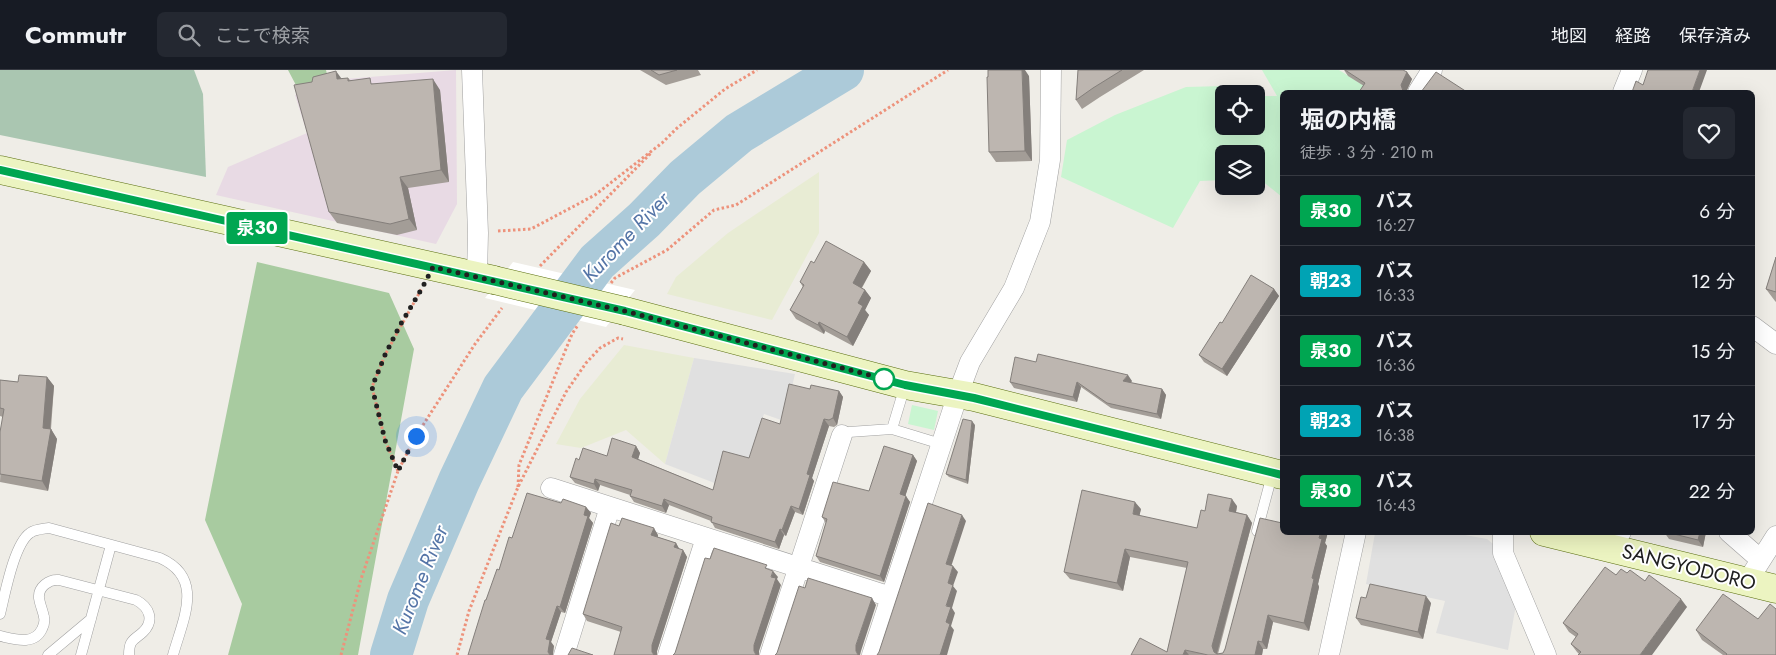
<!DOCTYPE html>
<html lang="ja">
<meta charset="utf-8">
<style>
:root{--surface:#171b24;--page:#242831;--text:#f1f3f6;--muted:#9ea1a6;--line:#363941}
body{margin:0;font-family:Jost,"Noto Sans JP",sans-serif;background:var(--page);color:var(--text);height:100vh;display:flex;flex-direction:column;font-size:19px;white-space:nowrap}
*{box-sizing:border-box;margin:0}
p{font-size:16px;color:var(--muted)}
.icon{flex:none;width:28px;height:28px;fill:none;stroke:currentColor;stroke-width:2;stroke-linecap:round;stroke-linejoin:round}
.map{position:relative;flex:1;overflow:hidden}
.panel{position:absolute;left:1280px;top:20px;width:475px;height:445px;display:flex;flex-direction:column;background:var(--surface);border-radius:8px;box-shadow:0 5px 20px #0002}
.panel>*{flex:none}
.badge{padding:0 10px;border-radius:4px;font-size:18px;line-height:32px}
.controls{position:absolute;left:1215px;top:15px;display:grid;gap:10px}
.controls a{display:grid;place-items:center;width:50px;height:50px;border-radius:8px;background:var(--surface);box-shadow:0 5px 20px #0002;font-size:25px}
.you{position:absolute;width:25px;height:25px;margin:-12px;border:4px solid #fff;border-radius:50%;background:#1a73e8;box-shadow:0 0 0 8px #1a73e833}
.map>.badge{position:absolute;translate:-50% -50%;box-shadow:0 0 0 2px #fff}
.round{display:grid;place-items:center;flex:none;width:52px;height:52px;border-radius:8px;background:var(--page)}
.headline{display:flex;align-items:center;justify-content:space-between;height:85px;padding:0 20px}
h1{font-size:24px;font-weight:700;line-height:38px}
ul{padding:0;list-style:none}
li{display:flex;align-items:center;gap:15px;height:70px;padding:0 20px;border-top:1px solid var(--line)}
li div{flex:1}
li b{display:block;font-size:19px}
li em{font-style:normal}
li .badge{min-width:55px;font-weight:700;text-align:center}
header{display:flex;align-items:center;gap:30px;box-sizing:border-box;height:70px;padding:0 25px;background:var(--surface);border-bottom:1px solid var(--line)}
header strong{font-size:24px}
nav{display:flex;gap:28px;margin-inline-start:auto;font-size:18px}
.search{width:350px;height:45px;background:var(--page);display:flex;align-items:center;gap:12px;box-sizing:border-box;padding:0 18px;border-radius:8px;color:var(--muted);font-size:19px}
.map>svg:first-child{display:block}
.industrial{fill:#e8dae4}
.farmland{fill:#e8ecd4}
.forest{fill:#a8cba0}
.cemetery{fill:#aac6b1}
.park{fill:#c9f5d1}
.parking{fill:#e0e0e0}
.pier{fill:#fff}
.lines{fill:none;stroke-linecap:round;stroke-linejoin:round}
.river{stroke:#accad9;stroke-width:42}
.lane-casing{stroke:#a1a1a1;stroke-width:11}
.street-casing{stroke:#a1a1a1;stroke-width:21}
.secondary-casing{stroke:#5a6e10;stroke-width:29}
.path{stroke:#ed927b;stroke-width:3;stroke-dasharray:2.5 2.5;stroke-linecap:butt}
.lane{stroke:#fff;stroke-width:10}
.street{stroke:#fff;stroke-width:20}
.secondary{stroke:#ecf4c1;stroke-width:28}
.secondary-bridge-casing{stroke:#5a6e10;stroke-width:29;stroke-linecap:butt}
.secondary-bridge{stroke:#ecf4c1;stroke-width:28}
.wall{fill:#a39d97}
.shaded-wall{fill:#847f7b}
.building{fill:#bdb6b0;stroke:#847f7b}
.line-casing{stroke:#fff;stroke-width:11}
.line{stroke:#00a651;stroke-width:8}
.walk{stroke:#202020;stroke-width:5;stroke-dasharray:0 9}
.stop-dot{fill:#fff;stroke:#00a651;stroke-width:2.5}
.labels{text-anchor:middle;stroke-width:4;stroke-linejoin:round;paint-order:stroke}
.street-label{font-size:20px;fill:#202020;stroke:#fff}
.water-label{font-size:21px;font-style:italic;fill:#5575a7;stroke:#fff}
</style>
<header>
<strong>Commutr</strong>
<div class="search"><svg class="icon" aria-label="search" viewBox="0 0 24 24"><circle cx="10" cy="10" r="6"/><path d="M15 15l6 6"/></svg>ここで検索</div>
<nav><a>地図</a><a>経路</a><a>保存済み</a></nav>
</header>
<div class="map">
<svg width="1776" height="585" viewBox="0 0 1776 585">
<rect width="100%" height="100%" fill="#efede7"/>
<!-- industrial -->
<path class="industrial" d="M456,0L457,134L436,174L216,125L228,97L307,63L295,25L345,9Z"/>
<!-- farmland -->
<path class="farmland" d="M819,102V163L772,250L667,224L676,207L728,163Z
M624,275L694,288L665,394L626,360L581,378L556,374L580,329Z"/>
<!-- forest -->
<path class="forest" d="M288,0H326L329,12L298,19Z
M257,192L389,223L414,279L358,585H228L242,534L205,450Z"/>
<!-- cemetery -->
<path class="cemetery" d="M0,0H194L203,24L206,107L0,65Z"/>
<!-- park -->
<path class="park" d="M1262,0H1339L1369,19L1367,22H1282V127L1261,110H1256V84H1224V110L1200,111L1173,158L1061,107L1067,70L1115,45L1186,17L1224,16L1252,24H1224V56H1256V25L1262,26H1277Z
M912,335L938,341L934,360L908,354Z"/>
<!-- parking -->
<path class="parking" d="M694,288L795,304L784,351L764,344L738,422L665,394Z
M1375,463H1454L1487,469L1497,477L1517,529L1508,580L1436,563L1445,531L1366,514Z"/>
<!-- pier -->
<path class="pier" d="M513,192L635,220L606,257L485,228Z"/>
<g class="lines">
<!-- river -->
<path class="river" d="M391,585L408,530L459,411L503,318L597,192L644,150L685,108L739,63L843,0"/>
<defs>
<path id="lane" d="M892,359L941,374
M842,365L849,362L892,359L905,316
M1257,461L1272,405
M0,544C5,524 14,474 30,463C35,459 42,459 49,458L160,488C205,508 183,549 173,585
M0,566C14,569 34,576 42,559C44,555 45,551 44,547C43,541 40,535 39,528C38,517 49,509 59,510L136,530C149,537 155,550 143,562C139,566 134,568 131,573C129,577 129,581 129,585
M48,585L91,549
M81,585L111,475"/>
<path id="street" d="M472,0L478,163L477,207
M1418,22L1432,0
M1623,22L1632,0
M1752,256L1776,274
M551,418L891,527
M1503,462V483L1546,585
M1729,462L1761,490
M1602,470L1611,478L1621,462
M1747,512L1776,466
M564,585L610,437
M668,585L706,468
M770,585L842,365
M872,585L958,324L970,292L1014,218L1040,152L1050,90L1051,0
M1329,585L1356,462"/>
<path id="secondary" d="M0,100L494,210
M625,241L905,315L974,327L1282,405
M1544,462L1776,519"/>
</defs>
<!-- lane casing -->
<use href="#lane" class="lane-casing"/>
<!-- street casing -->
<use href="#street" class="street-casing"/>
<!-- secondary casing -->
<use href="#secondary" class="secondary-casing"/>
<!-- path -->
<path class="path" d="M498,161L531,159L595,125L662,73L676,59L725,19L757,0
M540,196L651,83
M611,213L615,208L667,180L714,140L736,135L948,0
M398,401L385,370L372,317L385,285L422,218
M518,417L519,395L572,264L578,255
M341,585L361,509L398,401L416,366L475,274L502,238
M457,585L469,541L518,417L566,322L586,293L600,278L618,268L623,269"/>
<!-- lane -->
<use href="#lane" class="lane"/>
<!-- street -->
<use href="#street" class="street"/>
<!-- secondary -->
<use href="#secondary" class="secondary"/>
<defs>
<path id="secondary-bridge" d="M494,210L625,241"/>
</defs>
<!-- secondary-bridge casing -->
<use href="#secondary-bridge" class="secondary-bridge-casing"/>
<!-- secondary-bridge -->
<use href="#secondary-bridge" class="secondary-bridge"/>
</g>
<!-- wall -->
<path class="wall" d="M640,0H698L701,5L666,15Z
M1078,0H1144L1100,27L1082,39L1076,30Z
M1344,0L1407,2L1412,9L1406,22L1364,16L1348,6Z
M1029,6L1032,91L996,92L989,82Z
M348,8L350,10L374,14L440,20L449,112L408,118L417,160L397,165L337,153L329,142L342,9Z
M1776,187V232L1775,231L1766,219Z
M864,192L871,201L862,218L865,220L871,228L865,240L869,245L853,276L825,261L824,264L796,249L790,240L803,217L800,212L814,193Z
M1274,219L1279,226L1227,306L1204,292L1199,285L1222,253Z
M1036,292L1132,311L1130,313L1162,319L1166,325L1161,349L1111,338L1081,317L1077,332L1014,318L1010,312Z
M47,307L54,316L51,359L57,369L48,421L0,412L3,347L0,346V310L18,312Z
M810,319L839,321L843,327L837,355L834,357L829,356L812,408L814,411L803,445L795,442L786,466L784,465L779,479L715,458L711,451L669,435L666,443L634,432L630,426V425L600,415L598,421L575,413L570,407L579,390L607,386L636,376L640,383L638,389L713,420L749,388L780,354Z
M975,355L968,414L949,407L946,404Z
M913,385L917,391L905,426L910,432L884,512L820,492L816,486L826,453L822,447L869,421Z
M561,433L586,437L591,443L589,448L593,453L565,543L561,542L551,572L554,576L486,530L512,468Z
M1237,436L1236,442L1247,445L1252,453L1218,584L1223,583L1225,579L1282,462H1328L1325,473L1327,476L1318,514L1319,517L1309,561L1273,552L1267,579H1263L1262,585H1131L1167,582L1187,498L1130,487L1123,521L1070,509L1064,502L1141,439L1139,446L1197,458L1205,441Z
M619,456L658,465V467L676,473L679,479L683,480L687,487L657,581L621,562L587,551L583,544Z
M1664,462H1706L1703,477L1669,469Z
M1627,503L1645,511L1687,537L1579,584L1577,582L1571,574L1576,567L1569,562L1563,553L1616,505Z
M1366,528L1431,533L1423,569L1361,555L1356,548Z
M1758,549L1776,585H1723L1702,570L1696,560Z"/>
<!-- shaded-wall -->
<path class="shaded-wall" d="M1022,0H1025L1029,6L1032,91L1025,81Z
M1700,0H1707L1699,22H1692Z
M336,1L344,12L337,9Z
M1407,2L1412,9L1406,22H1404L1401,15Z
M433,9L440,20L449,112L441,100Z
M400,107L408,118L417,160L409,149Z
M864,192L871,201L859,222L853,213Z
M1274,219L1279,226L1227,306L1222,299Z
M865,220L871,228L865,240L869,245L853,276L847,267L858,233Z
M819,252L825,261L824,264L818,255Z
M1128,305L1132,311L1127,317L1123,311Z
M47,307L54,316L50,360L51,359L57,369L48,421L42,411L43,358Z
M1077,312L1081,317L1077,332L1073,327Z
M1162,319L1166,325L1161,349L1157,344Z
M839,321L843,327L837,355L833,348Z
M824,349L829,356L812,408L814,411L803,445L799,439L807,404Z
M972,351L975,355L968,414L966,410Z
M636,376L640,383L637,393L632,387Z
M913,385L917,391L904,430L900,424Z
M595,409L600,415L598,421L594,414Z
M906,426L910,432L884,512L880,506Z
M664,429L669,435L666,443L662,436Z
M1232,429L1237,436L1235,448L1229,441Z
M1135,432L1141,439L1138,452L1133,444Z
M791,436L795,442L786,466L782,460Z
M586,437L591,443L589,448L593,453L565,543L560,537Z
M962,445L966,451L950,500L946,494Z
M1247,445L1252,453L1217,583L1218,585L1214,582L1212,576Z
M654,458L658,465L656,472L651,465Z
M780,459L784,465L779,479L775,472Z
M1321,462H1328L1325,473L1327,476L1318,514L1319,517L1309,561L1304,553Z
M1700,462H1706L1703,477L1698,470Z
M676,473L680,480L674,477Z
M1125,479L1130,487L1123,521L1117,513Z
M683,480L687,487L657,581V585H654L652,582V575Z
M953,496L958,502L953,516L957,521L952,538L955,543L951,556L954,560L947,585H940L946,552L948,513Z
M773,501L778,507L777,509L781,515L759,581V585H756L754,581V575Z
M1426,526L1431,533L1423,569L1418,562Z
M872,528L876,535L861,581L860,585H858L856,581V575Z
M1681,529L1687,537L1652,585H1640Z
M557,536L561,542L551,572L554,576L553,585H550L548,582L546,569Z
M1268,545L1273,552L1267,579L1262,572Z
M1258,571L1263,579L1262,585H1255Z
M1185,580L1189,585H1183Z"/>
<!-- building -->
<path class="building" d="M651,0H677L659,5Z
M988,0H1022L1025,81L989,82L987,7H988Z
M1078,0H1122L1093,18L1076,30Z
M1345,0H1403L1407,2L1401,15L1403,21L1404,22H1359L1365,13Z
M1648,0H1700L1692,22H1632L1636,11L1643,15Z
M336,1L337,9L348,8V11L370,8L371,14L433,9L441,100L400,107L409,149L390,154L329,142L294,15L312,12L313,7Z
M1436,2L1467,22H1421Z
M826,171L864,192L853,213L865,220L858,233L863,236L847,267L819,252L818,255L790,240L804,215L800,212L811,191L814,193Z
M1776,187V222L1766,219Z
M1251,205L1274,219L1222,299L1199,285L1220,252L1222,253Z
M1038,284L1128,305L1123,311L1162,319L1157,344L1107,333L1077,312L1073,327L1010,312L1015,287L1036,292Z
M19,305L47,307L43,358L51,359L42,411L0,404V362L4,339L0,338V310L18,312Z
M789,314L810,319L811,315L839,321L833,348L829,350L824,349L807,404L810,405L799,439L791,436L782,460L780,459L775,472L711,452L712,447L664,429L662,436L630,426L632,420L595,409L594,414L570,407L576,388L579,390L583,378L607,386L612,368L636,376L632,387L713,420L723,381L749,388L762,348L780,354Z
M963,349L972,351L966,410L946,404Z
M884,376L913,385L900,424L906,426L880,506L816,486L827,449L822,447L833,412L869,421Z
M1082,420L1135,432L1133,444L1197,458L1201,440L1205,441L1208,424L1232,429L1229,441L1247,445L1212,576L1214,582L1217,584L1223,583L1225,579L1260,448L1282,453V462H1321L1319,468L1322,469L1312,508L1314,509L1304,553L1268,545L1262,572L1258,571L1255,585H1208L1185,580L1183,585H1131L1140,568L1167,582L1188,492L1125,479L1117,513L1064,502Z
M527,423L561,433L563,429L586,437L584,445L588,446L560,537L557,536L546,569L550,570L548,582L550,585H468L485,530H486L497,499L499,500L509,467L512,468Z
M928,433L962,445L946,494L953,496L948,513L953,515L946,536L951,537L946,552L950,554L940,585H877L879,582Z
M622,448L654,458L651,465L676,473L674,477L683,480L652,575V582L654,585H614L622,557L583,544L611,453L619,456Z
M1666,462H1700L1698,470Z
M714,478L767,495L765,498L773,501L771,507L776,508L754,575V581L756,585H673L675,583L705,488L710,489Z
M1605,497L1616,505L1621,499L1627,503L1630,500L1645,511L1649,505L1681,529L1640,585H1578L1581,582L1571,574L1578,564L1563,553Z
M808,508L872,528L856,575V581L858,585H775L777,583L799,516L805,518Z
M1370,514L1426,526L1418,562L1356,548L1361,527L1366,528Z
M1723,524L1758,549L1770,534L1776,539V585H1726L1727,584L1696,560Z
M572,578L593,585H568Z"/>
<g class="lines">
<defs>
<path id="line" d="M0,100L625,241L905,315L974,328L1282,405"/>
</defs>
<!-- line casing -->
<use href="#line" class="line-casing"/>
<!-- line -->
<use href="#line" class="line"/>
<!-- walk -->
<path class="walk" d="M416,366L398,401L385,370L372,317L385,285L399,257L421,220L433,197L625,241L888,310L884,309"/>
</g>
<!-- markers -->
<circle class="stop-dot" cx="884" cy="309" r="10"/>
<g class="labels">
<!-- street labels -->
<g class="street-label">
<text transform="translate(1689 497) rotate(14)" y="7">SANGYODORO</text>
</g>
<!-- water labels -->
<g class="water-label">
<text transform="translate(626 167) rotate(-46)" y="7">Kurome River</text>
<text transform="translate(420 510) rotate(-68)" y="7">Kurome River</text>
</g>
</g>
</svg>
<div class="controls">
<a><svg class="icon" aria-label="locate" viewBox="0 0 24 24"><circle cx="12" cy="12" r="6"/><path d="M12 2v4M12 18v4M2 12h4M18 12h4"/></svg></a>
<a><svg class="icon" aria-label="layers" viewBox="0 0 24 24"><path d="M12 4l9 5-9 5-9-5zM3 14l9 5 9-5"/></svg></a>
</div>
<div class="you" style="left:416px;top:366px"></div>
<b class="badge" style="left:257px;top:158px;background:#00a651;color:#fff">泉30</b>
<section class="panel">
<div class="headline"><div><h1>堀の内橋</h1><p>徒歩 · 3 分 · 210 m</p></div><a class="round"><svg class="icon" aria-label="heart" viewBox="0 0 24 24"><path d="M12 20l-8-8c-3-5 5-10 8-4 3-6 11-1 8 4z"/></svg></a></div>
<ul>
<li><span class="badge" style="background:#00a651;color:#fff">泉30</span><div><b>バス</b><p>16:27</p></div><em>6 分</em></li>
<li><span class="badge" style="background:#00a3b4;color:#fff">朝23</span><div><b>バス</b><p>16:33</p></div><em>12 分</em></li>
<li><span class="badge" style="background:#00a651;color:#fff">泉30</span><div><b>バス</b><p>16:36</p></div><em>15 分</em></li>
<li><span class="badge" style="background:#00a3b4;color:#fff">朝23</span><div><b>バス</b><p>16:38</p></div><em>17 分</em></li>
<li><span class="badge" style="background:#00a651;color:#fff">泉30</span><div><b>バス</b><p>16:43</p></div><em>22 分</em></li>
</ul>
</section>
</div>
